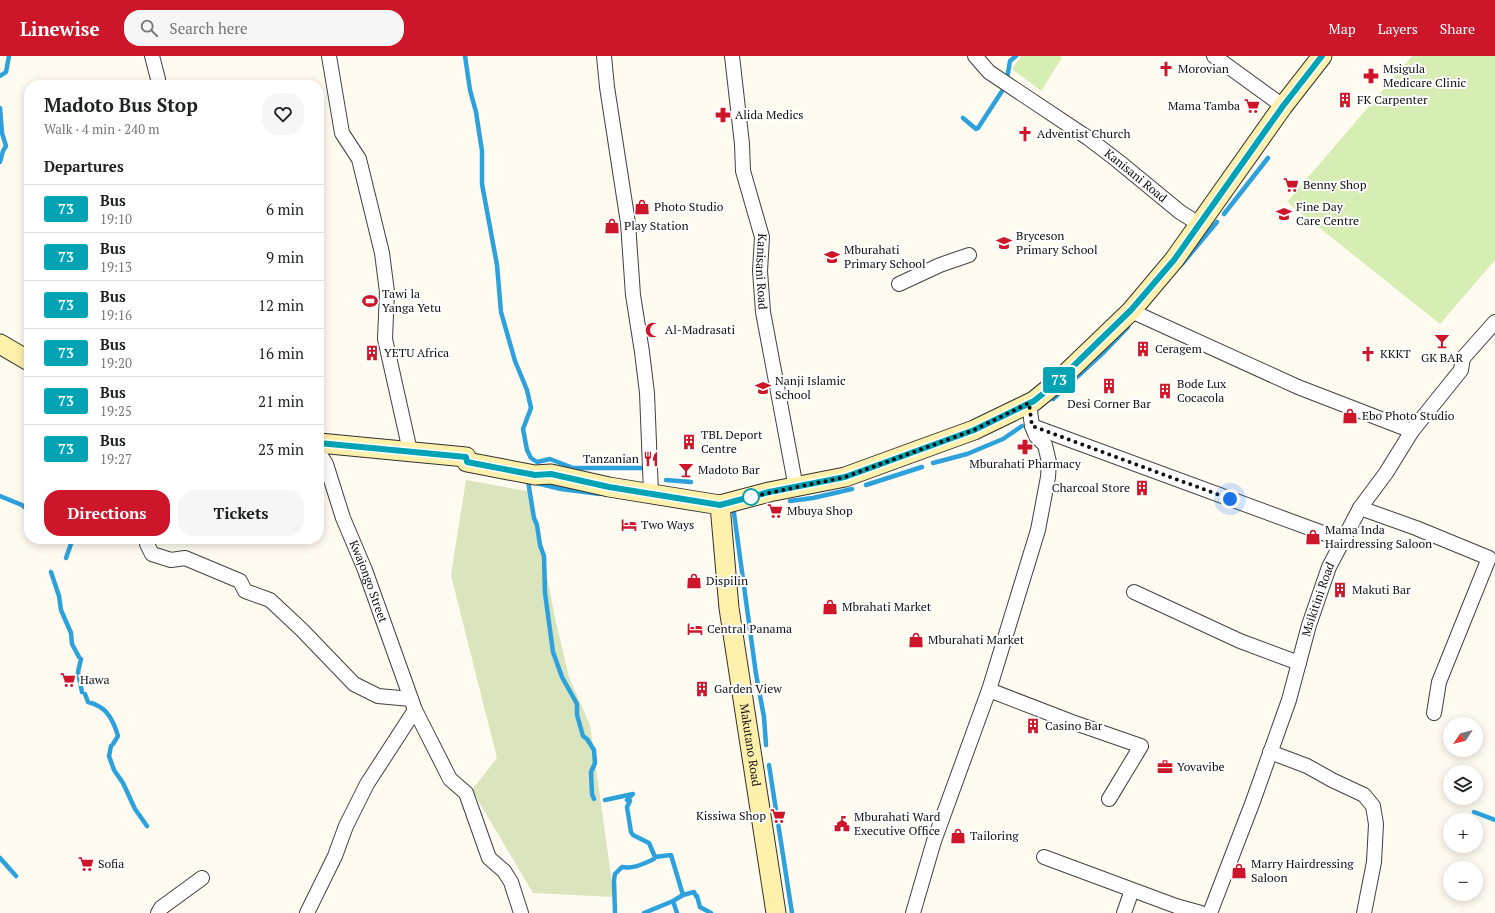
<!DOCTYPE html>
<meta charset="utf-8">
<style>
:root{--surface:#fff;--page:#f6f6f6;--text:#202124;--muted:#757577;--line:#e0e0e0;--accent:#ce162b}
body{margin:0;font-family:"PT Serif",serif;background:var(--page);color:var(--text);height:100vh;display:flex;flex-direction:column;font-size:15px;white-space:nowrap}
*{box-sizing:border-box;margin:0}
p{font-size:13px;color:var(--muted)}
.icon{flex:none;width:22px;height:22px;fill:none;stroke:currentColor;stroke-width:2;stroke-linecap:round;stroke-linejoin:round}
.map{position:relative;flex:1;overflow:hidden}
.drawer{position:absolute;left:24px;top:24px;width:300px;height:464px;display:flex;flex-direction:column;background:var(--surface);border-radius:16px;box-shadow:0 2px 10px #0003}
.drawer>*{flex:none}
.badge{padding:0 8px;border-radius:3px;font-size:14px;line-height:26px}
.needle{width:26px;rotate:235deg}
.buttons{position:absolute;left:1443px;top:661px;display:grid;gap:8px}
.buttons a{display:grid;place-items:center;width:40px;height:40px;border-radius:50%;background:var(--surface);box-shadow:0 2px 10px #0003;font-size:20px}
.you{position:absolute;width:20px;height:20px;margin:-10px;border:3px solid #fff;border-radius:50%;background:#1a73e8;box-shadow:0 0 0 6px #1a73e833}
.map>.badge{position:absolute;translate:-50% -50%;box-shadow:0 0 0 2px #fff}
h2{padding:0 20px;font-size:15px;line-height:36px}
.round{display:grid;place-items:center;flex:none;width:42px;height:42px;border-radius:16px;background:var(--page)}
.headline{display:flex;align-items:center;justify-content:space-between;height:68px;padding:0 20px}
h1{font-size:19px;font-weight:700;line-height:30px}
.action{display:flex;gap:8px;margin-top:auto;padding:8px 20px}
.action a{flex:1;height:46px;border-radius:16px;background:var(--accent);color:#fff;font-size:16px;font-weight:700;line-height:46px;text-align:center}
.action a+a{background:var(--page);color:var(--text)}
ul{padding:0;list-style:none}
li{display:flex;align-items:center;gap:12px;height:48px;padding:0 20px;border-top:1px solid var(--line)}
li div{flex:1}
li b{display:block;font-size:15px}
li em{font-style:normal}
li .badge{min-width:44px;font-weight:700;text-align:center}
header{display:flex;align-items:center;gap:24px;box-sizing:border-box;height:56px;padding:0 20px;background:var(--accent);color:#fff}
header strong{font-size:19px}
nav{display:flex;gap:22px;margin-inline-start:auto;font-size:14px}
.search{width:280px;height:36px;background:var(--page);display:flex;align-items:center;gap:10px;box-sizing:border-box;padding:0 14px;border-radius:16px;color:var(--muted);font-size:15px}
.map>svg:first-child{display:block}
.green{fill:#d6eeb4}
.cemetery{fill:#dae4bd}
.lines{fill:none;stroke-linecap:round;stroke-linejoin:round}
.stream{stroke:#2da1dc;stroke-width:4.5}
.street-casing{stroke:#414141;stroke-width:16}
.secondary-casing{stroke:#303030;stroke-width:21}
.street{stroke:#fff;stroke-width:14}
.secondary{stroke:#fff0ab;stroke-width:19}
.line-casing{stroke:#fff;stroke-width:9}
.line{stroke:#00a3b4;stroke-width:6}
.walk{stroke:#0e0e0e;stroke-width:4;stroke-dasharray:0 7.2}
.stop-dot{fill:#fff;stroke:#00a3b4;stroke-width:2}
.labels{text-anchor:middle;stroke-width:4;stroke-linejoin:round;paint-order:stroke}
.poi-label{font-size:12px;fill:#0e0e0e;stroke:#fff;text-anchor:start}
.street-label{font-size:12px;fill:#0e0e0e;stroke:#fff}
</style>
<header>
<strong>Linewise</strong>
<div class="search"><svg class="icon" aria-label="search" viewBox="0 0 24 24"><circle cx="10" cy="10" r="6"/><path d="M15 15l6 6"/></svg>Search here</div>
<nav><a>Map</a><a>Layers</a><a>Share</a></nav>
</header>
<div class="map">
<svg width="1495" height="857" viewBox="0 0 1495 857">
<rect width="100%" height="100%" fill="#fffbf0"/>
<!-- green -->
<path class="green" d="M1021,0H1059L1062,2L1041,35L1012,13Z
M1412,0H1495V204L1440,268L1287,146Z"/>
<!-- cemetery -->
<path class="cemetery" d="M466,424L531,436L555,562L569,621L590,669L614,841L533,837L472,734L497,702L451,519Z"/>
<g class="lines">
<!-- stream -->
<path class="stream" d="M465,0L470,34L476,56L482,95V128L497,209L501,256L515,305L527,334L531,352L523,373L527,394L531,402L537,406L550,403L573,412H646
M0,20L6,16L9,0
M0,52L2,77L6,90L3,95L0,106
M963,62L976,73L978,72L1006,29L1010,5L1016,0
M1224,158L1268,102
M1182,208L1217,166
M1053,343L1104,296L1128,271
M933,407L967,398L1003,383L1022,370
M666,424L691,426
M866,429L922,411
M0,440L22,449L29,455
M790,445L813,442L852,433
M733,450L756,618L764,661L766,689
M66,502L72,485L71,483
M51,516L59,540L61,554L71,577L72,588L79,601
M81,603L78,616L82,636
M85,638L88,646C92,647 97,649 100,651C109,656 115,670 118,680L113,688
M111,690L109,700L114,714L123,727L135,753L147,770
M769,709L792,857
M594,743L592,738L591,716L595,707L594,694L587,683L583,680L577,659V648L562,621L553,596L545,537L544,500L540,489L537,469L534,462L528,425L561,433L600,438
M605,744L633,738L627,744L630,745L627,751L631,776L633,779L649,787L655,801
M1474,756L1495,764
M0,802L16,820
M683,839L694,836L696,840H697L700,851L711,857
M615,857L614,824L615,818L622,811C634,813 643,808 654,803L655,801L671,799L683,839L673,845L677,857
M644,857L673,845"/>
<defs>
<g id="street">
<path d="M152,0L158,23V29"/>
<path d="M329,0L342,77L359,103L382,197L387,236L385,283L410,395"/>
<path d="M604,0L607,31L628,167L633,239L642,296L647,337L651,437"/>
<path id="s1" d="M732,0L742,88L743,115L762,181L760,215L763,256L796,432"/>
<path id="s2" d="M975,0L989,16L1088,82L1118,105L1180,156L1199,168"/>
<path d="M1214,0L1283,50"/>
<path d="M899,228L940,209L969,199"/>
<path d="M1131,255L1298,331L1412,375"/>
<path d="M1032,370L1342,484"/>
<path id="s3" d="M319,397L326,408L343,462L365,514L415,654L450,723L466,737L489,802L504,815L511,826L521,857"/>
<path d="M1360,452L1416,472L1489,502L1439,626L1434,657"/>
<path d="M147,483V488L152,498L171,504L185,502L240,525L245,535L270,544L302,574L354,628L378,640L411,643"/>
<path d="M1134,536L1240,585L1299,607"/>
<path d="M989,634L1072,666L1141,690L1109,743"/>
<path d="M1270,696L1307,710L1332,724L1364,739L1373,750L1376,768L1374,806L1364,857"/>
<path d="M1044,801L1176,850L1201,857"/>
<path d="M158,857L161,852L202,822"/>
<path d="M307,857L335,800L346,770L367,728L415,654"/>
<path d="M913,857L934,785L989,634L1038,474L1048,421L1049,406L1045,389L1036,380L1032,370L1029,347"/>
<path d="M1124,857L1132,834"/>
<path id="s4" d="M1210,857L1252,748L1289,644L1309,569L1329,511L1360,452L1386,417L1412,375L1461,314L1463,302L1495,266"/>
</g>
<g id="secondary">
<path d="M0,288L29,305"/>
<path d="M319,387L466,401L467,406L535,419L551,418L609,431L720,449L769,436L845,421L974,374L1034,345L1056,327L1131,255L1174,204L1283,50L1322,0"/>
<path id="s5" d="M720,449L729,552L776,857"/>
</g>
</defs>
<!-- street casing -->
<use href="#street" class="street-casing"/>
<!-- secondary casing -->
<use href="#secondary" class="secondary-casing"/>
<!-- street -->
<use href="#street" class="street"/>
<!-- secondary -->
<use href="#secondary" class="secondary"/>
</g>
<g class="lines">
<defs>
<path id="line" d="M319,387L466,401L467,406L535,419L551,418L609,431L720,449L769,436L845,421L974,374L1034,345L1056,327L1131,254L1174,204L1283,50L1322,0"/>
</defs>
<!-- line casing -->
<use href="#line" class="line-casing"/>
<!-- line -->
<use href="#line" class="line"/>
<!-- walk -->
<path class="walk" d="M751,441L746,442L845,421L974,374L1029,347L1032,370L1230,443"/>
</g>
<!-- icons -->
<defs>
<symbol id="church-bare" viewBox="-9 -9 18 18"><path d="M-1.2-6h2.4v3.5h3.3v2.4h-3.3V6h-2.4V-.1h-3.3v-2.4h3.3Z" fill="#ce162b" stroke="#fff" stroke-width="2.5" paint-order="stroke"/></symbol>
<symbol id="pharmacy-bare" viewBox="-9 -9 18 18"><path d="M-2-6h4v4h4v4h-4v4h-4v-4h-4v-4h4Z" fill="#ce162b" stroke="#fff" stroke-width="2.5" paint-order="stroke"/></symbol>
<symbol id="building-bare" viewBox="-9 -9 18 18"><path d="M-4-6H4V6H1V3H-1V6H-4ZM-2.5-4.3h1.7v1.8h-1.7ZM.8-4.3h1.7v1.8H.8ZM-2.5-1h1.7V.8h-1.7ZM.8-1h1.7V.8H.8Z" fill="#ce162b" stroke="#fff" stroke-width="2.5" paint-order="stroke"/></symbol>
<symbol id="supermarket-bare" viewBox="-9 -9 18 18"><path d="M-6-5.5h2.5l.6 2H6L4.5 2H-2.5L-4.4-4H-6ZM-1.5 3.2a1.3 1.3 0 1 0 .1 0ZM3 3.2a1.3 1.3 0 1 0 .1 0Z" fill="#ce162b" stroke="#fff" stroke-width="2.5" paint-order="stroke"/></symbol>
<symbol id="shop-bare" viewBox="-9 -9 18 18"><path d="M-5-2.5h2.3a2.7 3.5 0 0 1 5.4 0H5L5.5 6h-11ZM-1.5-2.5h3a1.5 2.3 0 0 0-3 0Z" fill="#ce162b" stroke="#fff" stroke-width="2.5" paint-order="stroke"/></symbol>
<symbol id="school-bare" viewBox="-9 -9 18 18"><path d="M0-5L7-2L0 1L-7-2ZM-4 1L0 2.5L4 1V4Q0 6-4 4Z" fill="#ce162b" stroke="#fff" stroke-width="2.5" paint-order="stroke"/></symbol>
<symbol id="stadium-bare" viewBox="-9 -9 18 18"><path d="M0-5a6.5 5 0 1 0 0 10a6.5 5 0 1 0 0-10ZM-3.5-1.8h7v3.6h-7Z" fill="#ce162b" stroke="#fff" stroke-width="2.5" paint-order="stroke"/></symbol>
<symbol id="mosque-bare" viewBox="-9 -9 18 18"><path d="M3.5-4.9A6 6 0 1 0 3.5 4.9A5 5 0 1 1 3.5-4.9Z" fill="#ce162b" stroke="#fff" stroke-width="2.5" paint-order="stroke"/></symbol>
<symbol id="bar-bare" viewBox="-9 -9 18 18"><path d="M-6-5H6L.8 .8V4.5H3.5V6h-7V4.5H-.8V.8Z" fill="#ce162b" stroke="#fff" stroke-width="2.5" paint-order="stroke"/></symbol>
<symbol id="restaurant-bare" viewBox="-9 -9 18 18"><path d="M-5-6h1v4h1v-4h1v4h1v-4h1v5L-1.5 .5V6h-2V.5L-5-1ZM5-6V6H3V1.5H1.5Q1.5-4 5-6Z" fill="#ce162b" stroke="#fff" stroke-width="2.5" paint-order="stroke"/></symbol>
<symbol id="hotel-bare" viewBox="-9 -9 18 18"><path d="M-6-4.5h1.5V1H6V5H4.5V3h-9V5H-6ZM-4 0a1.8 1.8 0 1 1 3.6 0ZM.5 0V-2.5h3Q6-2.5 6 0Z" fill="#ce162b" stroke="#fff" stroke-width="2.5" paint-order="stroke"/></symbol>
<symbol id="office-bare" viewBox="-9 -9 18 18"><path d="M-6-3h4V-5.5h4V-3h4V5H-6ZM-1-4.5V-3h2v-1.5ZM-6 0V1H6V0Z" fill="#ce162b" stroke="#fff" stroke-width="2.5" paint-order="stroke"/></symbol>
<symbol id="civic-bare" viewBox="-9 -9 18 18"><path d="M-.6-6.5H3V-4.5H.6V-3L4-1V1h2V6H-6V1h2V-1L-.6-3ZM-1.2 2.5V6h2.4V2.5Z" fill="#ce162b" stroke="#fff" stroke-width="2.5" paint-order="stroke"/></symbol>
</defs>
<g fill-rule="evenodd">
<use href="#church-bare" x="1155" y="2" width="22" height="22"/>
<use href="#pharmacy-bare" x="1360" y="9" width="22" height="22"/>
<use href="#building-bare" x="1334" y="33" width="22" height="22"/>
<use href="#supermarket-bare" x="1241" y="39" width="22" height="22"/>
<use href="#pharmacy-bare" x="712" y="48" width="22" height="22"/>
<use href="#church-bare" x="1014" y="67" width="22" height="22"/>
<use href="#supermarket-bare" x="1280" y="118" width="22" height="22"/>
<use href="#shop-bare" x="631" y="140" width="22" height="22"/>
<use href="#school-bare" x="1273" y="147" width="22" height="22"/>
<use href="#shop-bare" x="601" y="159" width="22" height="22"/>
<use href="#school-bare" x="993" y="176" width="22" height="22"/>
<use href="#school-bare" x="821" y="190" width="22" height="22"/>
<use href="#stadium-bare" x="359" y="234" width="22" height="22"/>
<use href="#mosque-bare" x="642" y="263" width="22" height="22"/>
<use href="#bar-bare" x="1431" y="274" width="22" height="22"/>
<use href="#building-bare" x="1132" y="282" width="22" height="22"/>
<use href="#building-bare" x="361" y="286" width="22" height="22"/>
<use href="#church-bare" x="1357" y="287" width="22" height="22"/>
<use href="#building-bare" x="1098" y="319" width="22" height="22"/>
<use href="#school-bare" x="752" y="321" width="22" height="22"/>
<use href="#building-bare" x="1154" y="324" width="22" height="22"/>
<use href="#shop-bare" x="1339" y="349" width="22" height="22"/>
<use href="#building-bare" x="678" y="375" width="22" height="22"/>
<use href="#pharmacy-bare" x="1014" y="380" width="22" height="22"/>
<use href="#restaurant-bare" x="640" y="392" width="22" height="22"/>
<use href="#bar-bare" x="675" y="403" width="22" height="22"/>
<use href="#building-bare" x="1131" y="421" width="22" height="22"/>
<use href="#supermarket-bare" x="764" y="444" width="22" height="22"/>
<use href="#hotel-bare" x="618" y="458" width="22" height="22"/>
<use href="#shop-bare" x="1302" y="470" width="22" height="22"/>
<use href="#shop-bare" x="683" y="514" width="22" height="22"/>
<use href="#building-bare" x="1329" y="523" width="22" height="22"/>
<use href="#shop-bare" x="819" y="540" width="22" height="22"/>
<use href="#hotel-bare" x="684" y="562" width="22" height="22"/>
<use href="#shop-bare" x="905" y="573" width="22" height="22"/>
<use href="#supermarket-bare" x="57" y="613" width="22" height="22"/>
<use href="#building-bare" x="691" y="622" width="22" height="22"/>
<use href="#building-bare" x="1022" y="659" width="22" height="22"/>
<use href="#office-bare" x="1154" y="700" width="22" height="22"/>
<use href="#supermarket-bare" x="767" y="749" width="22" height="22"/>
<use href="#civic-bare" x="831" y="757" width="22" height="22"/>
<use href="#shop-bare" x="947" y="769" width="22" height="22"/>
<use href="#supermarket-bare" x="75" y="797" width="22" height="22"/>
<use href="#shop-bare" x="1228" y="804" width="22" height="22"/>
</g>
<!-- markers -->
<circle class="stop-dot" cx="751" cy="441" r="8"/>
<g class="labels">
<!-- poi labels -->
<g class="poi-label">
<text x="1178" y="17">Morovian</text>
<text x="1383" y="17">Msigula<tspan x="1383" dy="14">Medicare Clinic</tspan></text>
<text x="1357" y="48">FK Carpenter</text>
<text x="1240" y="54" text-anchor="end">Mama Tamba</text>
<text x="735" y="63">Alida Medics</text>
<text x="1037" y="82">Adventist Church</text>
<text x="1303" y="133">Benny Shop</text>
<text x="654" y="155">Photo Studio</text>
<text x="1296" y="155">Fine Day<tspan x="1296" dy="14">Care Centre</tspan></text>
<text x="624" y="174">Play Station</text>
<text x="1016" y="184">Bryceson<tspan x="1016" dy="14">Primary School</tspan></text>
<text x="844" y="198">Mburahati<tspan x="844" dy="14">Primary School</tspan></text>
<text x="382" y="242">Tawi la<tspan x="382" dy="14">Yanga Yetu</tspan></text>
<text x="665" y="278">Al-Madrasati</text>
<text x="1155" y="297">Ceragem</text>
<text x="384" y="301">YETU Africa</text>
<text x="1380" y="302">KKKT</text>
<text x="1442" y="306" text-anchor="middle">GK BAR</text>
<text x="775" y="329">Nanji Islamic<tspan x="775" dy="14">School</tspan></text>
<text x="1177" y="332">Bode Lux<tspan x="1177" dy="14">Cocacola</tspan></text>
<text x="1109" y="352" text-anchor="middle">Desi Corner Bar</text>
<text x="1362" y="364">Ebo Photo Studio</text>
<text x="701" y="383">TBL Deport<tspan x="701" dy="14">Centre</tspan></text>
<text x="639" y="407" text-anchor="end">Tanzanian</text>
<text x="1025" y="412" text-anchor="middle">Mburahati Pharmacy</text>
<text x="698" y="418">Madoto Bar</text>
<text x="1130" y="436" text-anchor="end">Charcoal Store</text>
<text x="787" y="459">Mbuya Shop</text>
<text x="641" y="473">Two Ways</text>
<text x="1325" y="478">Mama Inda<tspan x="1325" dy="14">Hairdressing Saloon</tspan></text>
<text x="706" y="529">Dispilin</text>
<text x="1352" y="538">Makuti Bar</text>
<text x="842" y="555">Mbrahati Market</text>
<text x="707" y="577">Central Panama</text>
<text x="928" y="588">Mburahati Market</text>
<text x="80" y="628">Hawa</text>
<text x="714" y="637">Garden View</text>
<text x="1045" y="674">Casino Bar</text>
<text x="1177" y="715">Yovavibe</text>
<text x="766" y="764" text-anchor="end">Kissiwa Shop</text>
<text x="854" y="765">Mburahati Ward<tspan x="854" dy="14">Executive Office</tspan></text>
<text x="970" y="784">Tailoring</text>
<text x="98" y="812">Sofia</text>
<text x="1251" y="812">Marry Hairdressing<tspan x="1251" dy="14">Saloon</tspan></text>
</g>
<!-- street labels -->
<g class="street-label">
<text dy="4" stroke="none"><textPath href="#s2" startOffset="201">Kanisani Road</textPath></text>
<text dy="4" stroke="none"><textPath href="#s1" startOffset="219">Kanisani Road</textPath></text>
<text dy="4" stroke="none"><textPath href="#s3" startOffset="138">Kwajongo Street</textPath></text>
<text dy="4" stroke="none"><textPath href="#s4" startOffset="332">Msikitini Road</textPath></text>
<text dy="4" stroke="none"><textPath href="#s5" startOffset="242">Makutano Road</textPath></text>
</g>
</g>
</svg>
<div class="buttons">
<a><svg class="needle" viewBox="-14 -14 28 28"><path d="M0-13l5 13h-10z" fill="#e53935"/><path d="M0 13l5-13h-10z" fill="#757577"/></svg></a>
<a><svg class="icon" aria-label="layers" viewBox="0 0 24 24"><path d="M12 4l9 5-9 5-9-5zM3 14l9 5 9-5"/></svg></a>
<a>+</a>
<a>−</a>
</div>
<div class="you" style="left:1230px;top:443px"></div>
<b class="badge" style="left:1059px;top:324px;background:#00a3b4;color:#fff">73</b>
<section class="drawer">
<div class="headline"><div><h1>Madoto Bus Stop</h1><p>Walk · 4 min · 240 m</p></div><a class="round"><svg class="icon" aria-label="heart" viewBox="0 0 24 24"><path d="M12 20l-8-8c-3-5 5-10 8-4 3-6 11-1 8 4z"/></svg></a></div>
<h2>Departures</h2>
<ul>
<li><span class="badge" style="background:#00a3b4;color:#fff">73</span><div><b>Bus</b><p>19:10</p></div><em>6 min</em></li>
<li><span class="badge" style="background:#00a3b4;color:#fff">73</span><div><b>Bus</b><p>19:13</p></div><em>9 min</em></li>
<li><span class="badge" style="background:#00a3b4;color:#fff">73</span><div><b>Bus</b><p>19:16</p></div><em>12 min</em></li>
<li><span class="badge" style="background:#00a3b4;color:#fff">73</span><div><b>Bus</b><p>19:20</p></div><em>16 min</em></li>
<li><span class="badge" style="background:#00a3b4;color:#fff">73</span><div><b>Bus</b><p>19:25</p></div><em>21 min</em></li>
<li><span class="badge" style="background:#00a3b4;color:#fff">73</span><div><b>Bus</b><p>19:27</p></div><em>23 min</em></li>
</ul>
<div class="action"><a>Directions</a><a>Tickets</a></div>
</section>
</div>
